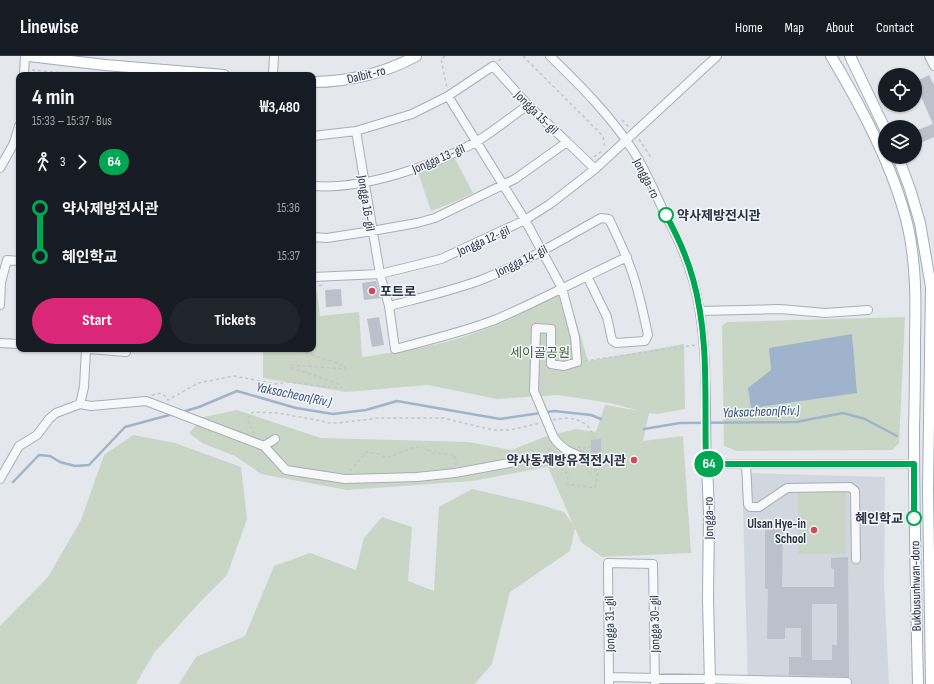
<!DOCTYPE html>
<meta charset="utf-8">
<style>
:root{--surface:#171b24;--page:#20242c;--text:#f1f3f6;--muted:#9ea1a6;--line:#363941;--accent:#db2777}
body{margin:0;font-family:"Sofia Sans Condensed","Noto Sans KR",sans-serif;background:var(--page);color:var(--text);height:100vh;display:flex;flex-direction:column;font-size:15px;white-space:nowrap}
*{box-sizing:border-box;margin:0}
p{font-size:13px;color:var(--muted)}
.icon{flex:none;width:22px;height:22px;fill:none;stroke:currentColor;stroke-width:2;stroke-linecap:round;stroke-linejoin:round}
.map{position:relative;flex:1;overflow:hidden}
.side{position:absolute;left:16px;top:16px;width:300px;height:280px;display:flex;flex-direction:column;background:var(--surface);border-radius:8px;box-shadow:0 1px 3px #0004}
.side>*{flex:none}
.badge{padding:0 8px;border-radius:13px;font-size:14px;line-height:26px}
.controls{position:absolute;left:878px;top:12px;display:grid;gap:8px}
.controls a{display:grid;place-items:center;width:44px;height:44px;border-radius:50%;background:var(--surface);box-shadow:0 1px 3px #0004;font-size:20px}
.map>.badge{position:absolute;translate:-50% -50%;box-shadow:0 0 0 2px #fff}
.legs{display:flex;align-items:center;gap:6px;height:44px;padding:0 16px;font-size:13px}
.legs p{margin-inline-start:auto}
.overview{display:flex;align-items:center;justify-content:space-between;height:68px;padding:0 16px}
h1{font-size:22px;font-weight:700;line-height:30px}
.button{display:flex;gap:8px;margin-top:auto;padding:8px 16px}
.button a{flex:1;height:46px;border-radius:24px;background:var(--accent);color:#fff;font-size:16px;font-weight:700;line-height:46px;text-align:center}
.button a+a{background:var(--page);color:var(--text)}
ul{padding:0 16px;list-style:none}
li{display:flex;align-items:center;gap:14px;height:48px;font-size:15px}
li i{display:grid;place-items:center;width:6px;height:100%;margin:0 5px;background:currentColor}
li i::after{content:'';width:10px;height:10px;margin:-5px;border:3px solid;border-radius:50%;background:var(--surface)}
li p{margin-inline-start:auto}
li:first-child i{background:linear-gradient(#0000 50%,currentColor 0)}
li:last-child i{background:linear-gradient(currentColor 50%,#0000 0)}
header{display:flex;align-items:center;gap:24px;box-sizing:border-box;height:56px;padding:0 20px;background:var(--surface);border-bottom:1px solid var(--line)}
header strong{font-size:19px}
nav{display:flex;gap:22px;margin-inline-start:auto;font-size:14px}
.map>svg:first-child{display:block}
.built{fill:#d2d6de}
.green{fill:#c9d6c5}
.water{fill:#9fb4cc}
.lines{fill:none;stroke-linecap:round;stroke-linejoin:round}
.stream{stroke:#9fb4cc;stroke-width:2.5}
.building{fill:#bbc0ca;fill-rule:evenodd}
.minor-casing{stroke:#a9aeb7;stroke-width:10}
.major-casing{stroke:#a3abb8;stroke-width:12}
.path{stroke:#c2c5cb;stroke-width:1.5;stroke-dasharray:3 3;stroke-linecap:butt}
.minor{stroke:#f7f8fa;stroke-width:8}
.major{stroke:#fff;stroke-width:10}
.minor-bridge-casing{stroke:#a9aeb7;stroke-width:10;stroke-linecap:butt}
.minor-bridge{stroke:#f7f8fa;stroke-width:8}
.line-1-casing{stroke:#fff;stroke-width:9}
.line-1{stroke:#00a651;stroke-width:6}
.stop-1-dot{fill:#fff;stroke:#00a651;stroke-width:2}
.poi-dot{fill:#d1495b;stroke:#f4f6f9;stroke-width:1.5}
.labels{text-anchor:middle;stroke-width:3;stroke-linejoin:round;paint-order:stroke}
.street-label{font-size:13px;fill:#2b3445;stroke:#f4f6f9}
.stop-label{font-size:13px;font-weight:bold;fill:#2b3445;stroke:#f4f6f9;text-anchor:start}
.poi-label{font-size:13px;font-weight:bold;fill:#2b3445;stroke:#f4f6f9;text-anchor:end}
.park-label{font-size:13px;fill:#3f6138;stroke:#f4f6f9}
.water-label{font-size:14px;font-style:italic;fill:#34527a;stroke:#f4f6f9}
</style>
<header>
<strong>Linewise</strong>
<nav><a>Home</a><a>Map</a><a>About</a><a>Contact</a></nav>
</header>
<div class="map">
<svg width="934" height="628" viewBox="0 0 934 628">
<rect width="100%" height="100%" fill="#e4e7ec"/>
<!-- built -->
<path class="built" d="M742,417L885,421L884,527L889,628H748Z"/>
<!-- green -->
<path class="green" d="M454,101L473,137L452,147L431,155L418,116Z
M567,234L588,305L684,288L685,353L657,358L649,357L643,385L683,380L691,497L602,501L581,486L575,472L570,495L510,536L492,608L475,628H179L196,601L245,580L274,510L310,497L356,514L364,482L382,461L412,471L408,525L434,535L439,451L472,433L541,449L564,456L573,468L548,411L472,425L347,434L261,418L235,400L202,387L189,377L204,361L237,354L321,382L468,386L512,394L544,381L576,373L596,376L605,349L640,355L610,347L558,339L497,343L428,329L346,336L263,322V293H313V235H317L320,260L359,256L362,300L364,301C402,295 439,290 475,277C507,266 537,250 567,234Z
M905,261L899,387L892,394L737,395L724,390L722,270L727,266Z
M133,379L175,387L241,411L247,463L227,519L201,545L154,597L136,628H0V570L48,521L81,464L104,399Z
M798,434H846V498H798Z"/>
<!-- water -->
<path class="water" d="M852,278L857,337L751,352L748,332L771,314L769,292Z"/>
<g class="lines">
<!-- stream -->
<path class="stream" d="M182,356L199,351L237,335L296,352L333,358L366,354L397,345L500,363L554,355L591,359L601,363
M644,373L680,367L796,366L843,357L865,363L897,380
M13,426L39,399L50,400L60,406L75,410L89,409L125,371L173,358"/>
</g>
<!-- building -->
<path class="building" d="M929,19L934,29V81L918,88L915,75L933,68L920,38L915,41V26Z
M376,225L381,242L364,244L362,227Z
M341,233L342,250L326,251L325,234Z
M379,261L384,289L372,291L367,263Z
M601,383L602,411H591V407L595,406L596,402L595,398L591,396V384Z
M765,466H771V469H783L782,531H834V513L831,512V502L848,501L849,621L789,619V601H801V572H785V583H767L768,533H765ZM812,548H837V589H832V604H812Z"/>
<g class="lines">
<defs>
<path id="minor" d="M550,0C580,29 611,60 634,96C646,115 655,137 665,158C681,187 694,218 699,251C708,303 705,356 707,408H914
M929,0L934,10
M24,19L25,0
M273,19L274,0
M448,40L525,164L562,232L575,281L577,306L564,310L551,308V273L536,272L534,335L537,342
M356,75L380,218L389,250
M313,80L356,75L412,58L448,40L493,10L528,49L567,86L515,123L435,162L417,167L372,175L327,182L313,181
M567,86L595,113
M0,112L14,87L19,70
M313,130C362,134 433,110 476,86C494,75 511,61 528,49
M587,220L607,261L612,284L616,287L645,285L648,279C644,260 640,241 634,222C628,202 618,182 609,163L601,162C561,184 523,208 481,224C451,235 420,242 389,250L395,293C429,284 464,276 497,263C541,244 584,221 627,201
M313,221L380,218L441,203L525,164L550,148L595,113L717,0
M0,249L1,226L7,204L19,205
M700,255L780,253L825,257L868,254
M0,287L19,288
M89,293L126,296V293
M80,348L91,350L146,345L264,390L286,414L345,423L417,421L455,417L515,406
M553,380C560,393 577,401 591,402
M264,390L275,383
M746,408L748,448L750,451H759L787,432L850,431L855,435L856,503
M0,423L19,390L37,379L49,363L56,357L80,348L84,331L86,293
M609,621L847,626
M609,628L608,507L653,508L655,628"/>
<path id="major" d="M29,0L105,9L224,19
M831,0C862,52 894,112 908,171C916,208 916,244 915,281C915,311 915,341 914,372C914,457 916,542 918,628
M850,0L885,73
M313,26C348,26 385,17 416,0
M898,101L910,133L920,167L931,231L928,433L931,628
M707,408L709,458L708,542L710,628"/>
</defs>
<!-- minor casing -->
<use href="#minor" class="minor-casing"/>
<!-- major casing -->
<use href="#major" class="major-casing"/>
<!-- path -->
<path class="path" d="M445,0L441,3L447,32
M523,0L603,80L605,92
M499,5L503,0
M32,14L86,19
M622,64L629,71
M639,83L652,103
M594,101L602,95
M313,230L325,229
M585,305L696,289
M152,339L162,337L168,344L198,327L234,320L276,328L287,326L341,332V329L290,311L291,309L345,313V310L295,293
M553,364C574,359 593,365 595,388L587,392L578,391
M255,378L247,363L253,356L278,357L322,365L327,367H338L379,362H443L493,374H510L540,367
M546,402L552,404L568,418L567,428L595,432L598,416L596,414L591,416L587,415V409
M523,405L546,402L549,392L552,390
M350,415L366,396L377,397L387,402L414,391L425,392L433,397L455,399L456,409"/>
<!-- minor -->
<use href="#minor" class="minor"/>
<!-- major -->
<use href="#major" class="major"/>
<defs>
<path id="minor-bridge" d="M537,342L553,380"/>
</defs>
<!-- minor-bridge casing -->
<use href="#minor-bridge" class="minor-bridge-casing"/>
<!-- minor-bridge -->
<use href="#minor-bridge" class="minor-bridge"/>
</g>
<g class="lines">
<defs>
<path id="line-1" d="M666,159C677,179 687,201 693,223C710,284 704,346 706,408H914V462"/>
</defs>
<!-- line-1 casing -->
<use href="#line-1" class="line-1-casing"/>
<!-- line-1 -->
<use href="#line-1" class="line-1"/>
</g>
<!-- markers -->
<g class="stop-1-dot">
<circle cx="666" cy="159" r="7"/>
<circle cx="914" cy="462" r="7"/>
</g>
<g class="poi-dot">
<circle cx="372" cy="235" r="4"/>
<circle cx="634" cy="404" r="4"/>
<circle cx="814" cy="474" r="4"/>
</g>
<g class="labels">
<!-- street labels -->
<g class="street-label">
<text transform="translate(366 18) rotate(-14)" y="5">Dalbit-ro</text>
<text transform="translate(537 56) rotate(45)" y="5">Jongga 15-gil</text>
<text transform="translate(438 102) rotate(-23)" y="5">Jongga 13-gil</text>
<text transform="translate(647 122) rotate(63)" y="5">Jongga-ro</text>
<text transform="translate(367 147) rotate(81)" y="5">Jongga 16-gil</text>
<text transform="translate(483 184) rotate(-24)" y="5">Jongga 12-gil</text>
<text transform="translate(521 204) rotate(-26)" y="5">Jongga 14-gil</text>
<text transform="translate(708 462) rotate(-91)" y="5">Jongga-ro</text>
<text transform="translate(915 530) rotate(-91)" y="5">Bukbusunhwan-doro</text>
<text transform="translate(609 568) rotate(-91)" y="5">Jongga 31-gil</text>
<text transform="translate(654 568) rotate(-91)" y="5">Jongga 30-gil</text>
</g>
<!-- stop labels -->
<g class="stop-label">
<text x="677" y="164">약사제방전시관</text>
<text x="903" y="467" text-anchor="end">혜인학교</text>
</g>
<!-- poi labels -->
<g class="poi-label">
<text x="380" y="240" text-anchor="start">포트로</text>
<text x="626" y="409">약사동제방유적전시관</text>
<text x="806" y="472">Ulsan Hye-in<tspan x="806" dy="15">School</tspan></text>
</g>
<!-- park labels -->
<g class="park-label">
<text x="540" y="301">세이골공원</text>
</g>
<!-- water labels -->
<g class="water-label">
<text transform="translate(294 338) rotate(12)" y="5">Yaksacheon(Riv.)</text>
<text transform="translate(761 355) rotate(-2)" y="5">Yaksacheon(Riv.)</text>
</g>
</g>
</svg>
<div class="controls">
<a><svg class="icon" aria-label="locate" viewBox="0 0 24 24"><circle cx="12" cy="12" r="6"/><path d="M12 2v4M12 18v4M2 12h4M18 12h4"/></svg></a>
<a><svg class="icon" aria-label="layers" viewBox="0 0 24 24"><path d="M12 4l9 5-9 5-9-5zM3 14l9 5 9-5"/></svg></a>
</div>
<b class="badge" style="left:709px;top:408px;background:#00a651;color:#fff">64</b>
<section class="side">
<div class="overview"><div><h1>4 min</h1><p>15:33 – 15:37 · Bus</p></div><b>₩3,480</b></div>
<div class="legs"><svg class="icon" aria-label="walk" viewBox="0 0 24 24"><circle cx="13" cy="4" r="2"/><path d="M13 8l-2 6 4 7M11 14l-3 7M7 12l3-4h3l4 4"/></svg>3<svg class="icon" aria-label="forward" viewBox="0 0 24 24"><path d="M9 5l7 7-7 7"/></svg><b class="badge" style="background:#00a651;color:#fff">64</b></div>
<ul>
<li><i style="color:#00a651"></i><b>약사제방전시관</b><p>15:36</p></li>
<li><i style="color:#00a651"></i><b>혜인학교</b><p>15:37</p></li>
</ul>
<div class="button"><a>Start</a><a>Tickets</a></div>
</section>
</div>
